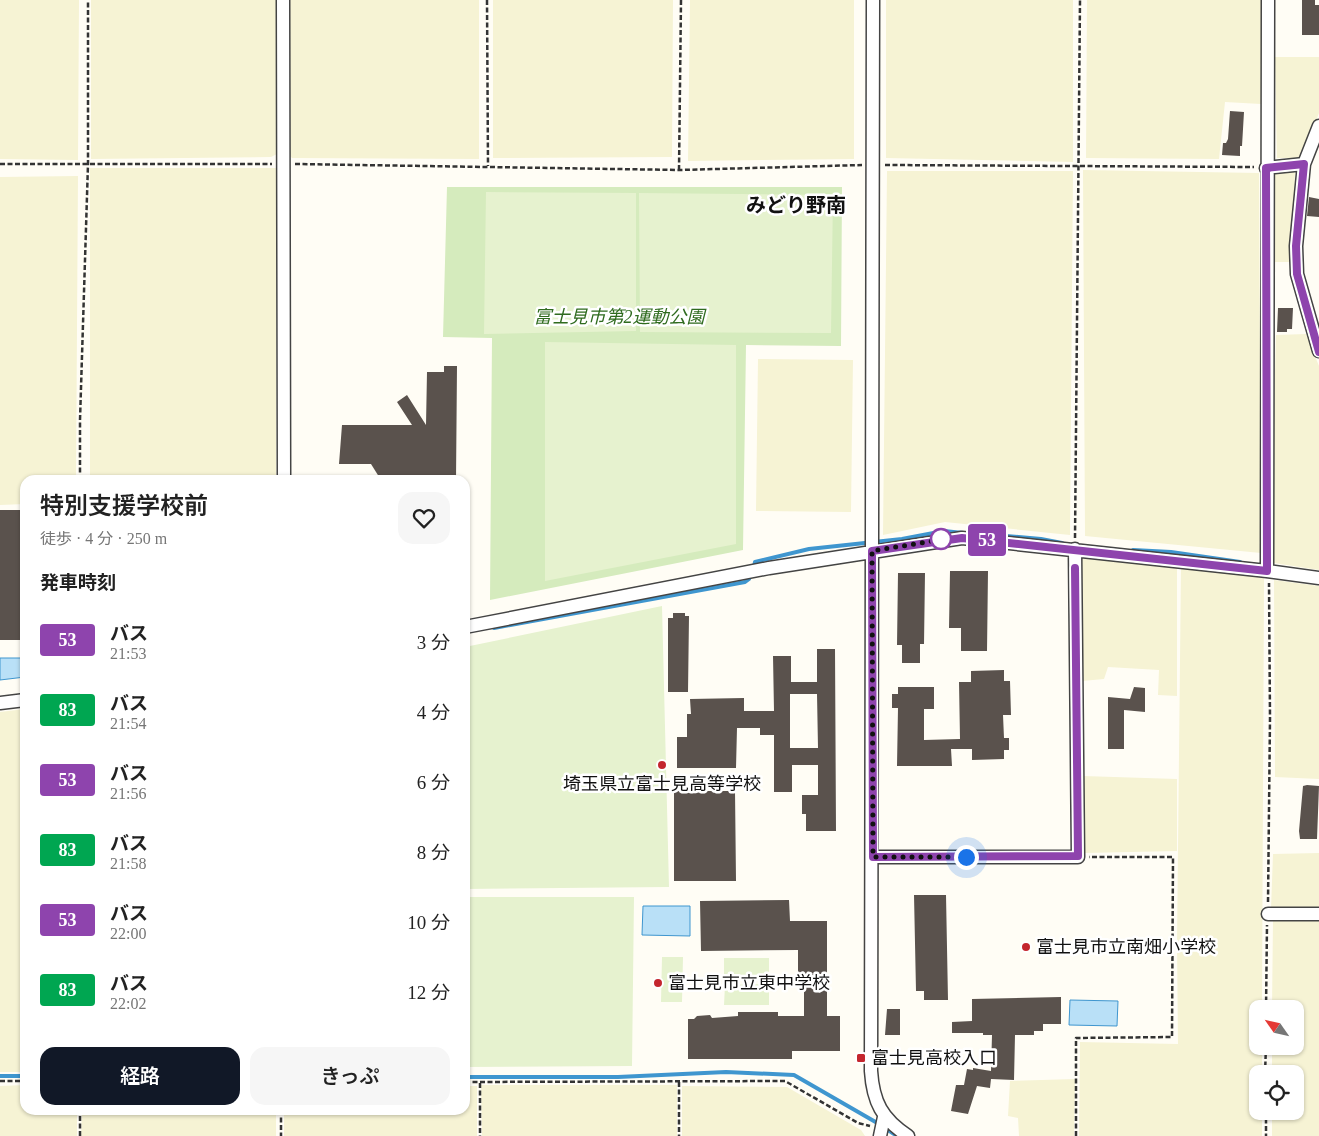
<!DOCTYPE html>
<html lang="ja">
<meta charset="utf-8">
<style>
:root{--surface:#fff;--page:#f6f6f6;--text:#222;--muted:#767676;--accent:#111827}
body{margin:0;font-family:"Times New Roman","Noto Sans JP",serif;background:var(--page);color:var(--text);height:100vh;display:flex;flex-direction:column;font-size:19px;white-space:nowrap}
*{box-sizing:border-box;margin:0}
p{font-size:16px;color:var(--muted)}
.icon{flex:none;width:28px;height:28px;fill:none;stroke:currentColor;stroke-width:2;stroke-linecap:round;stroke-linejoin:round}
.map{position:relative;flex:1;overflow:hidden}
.panel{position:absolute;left:20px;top:475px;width:450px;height:640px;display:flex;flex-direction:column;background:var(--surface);border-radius:15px;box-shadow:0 1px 4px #0004}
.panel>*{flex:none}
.badge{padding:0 10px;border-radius:4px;font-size:18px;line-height:32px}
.needle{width:32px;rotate:304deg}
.buttons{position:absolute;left:1249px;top:1000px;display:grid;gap:10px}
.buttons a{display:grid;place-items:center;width:55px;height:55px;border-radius:10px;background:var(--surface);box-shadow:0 1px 4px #0004;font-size:25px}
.you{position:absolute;width:25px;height:25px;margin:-12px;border:4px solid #fff;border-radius:50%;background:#1a73e8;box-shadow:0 0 0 8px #1a73e833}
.map>.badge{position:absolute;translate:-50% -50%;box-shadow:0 0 0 2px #fff}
h2{padding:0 20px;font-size:19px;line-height:45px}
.round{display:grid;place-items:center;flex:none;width:52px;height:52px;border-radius:15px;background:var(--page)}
.overview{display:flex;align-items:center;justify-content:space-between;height:85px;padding:0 20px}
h1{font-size:24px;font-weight:600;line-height:38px}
.primary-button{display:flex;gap:10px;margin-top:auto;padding:10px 20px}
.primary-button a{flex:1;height:58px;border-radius:15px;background:var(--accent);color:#fff;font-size:20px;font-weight:600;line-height:58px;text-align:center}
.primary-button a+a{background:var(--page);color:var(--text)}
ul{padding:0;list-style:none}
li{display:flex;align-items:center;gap:15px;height:70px;padding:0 20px}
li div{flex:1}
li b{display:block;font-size:19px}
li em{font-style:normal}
li .badge{min-width:55px;font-weight:700;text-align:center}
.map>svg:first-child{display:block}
.farmland{fill:#f6f3d4}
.green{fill:#d5ebbd}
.pitch{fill:#e6f2cf}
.water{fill:#b9e0f7;stroke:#3f96cf}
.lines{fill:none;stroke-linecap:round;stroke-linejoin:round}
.stream{stroke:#3f96cf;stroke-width:4}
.building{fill:#5a524d;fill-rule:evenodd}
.minor-casing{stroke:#444;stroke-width:15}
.path{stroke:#333;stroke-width:2.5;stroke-dasharray:5 2.5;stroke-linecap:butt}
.minor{stroke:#fff;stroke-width:12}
.line-casing{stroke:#fff;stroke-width:11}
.line{stroke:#8e44ad;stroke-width:8}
.walk{stroke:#111;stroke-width:5;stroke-dasharray:0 9}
.stop-dot{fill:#fff;stroke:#8e44ad;stroke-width:2.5}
.poi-dot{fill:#c4262e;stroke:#fff;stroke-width:2}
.labels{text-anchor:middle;stroke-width:5;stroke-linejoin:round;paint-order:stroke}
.park-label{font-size:18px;font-style:italic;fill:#2f6b1f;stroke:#fff}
.poi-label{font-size:18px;fill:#111;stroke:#fff;text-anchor:start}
.quarter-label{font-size:20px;font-weight:bold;fill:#111;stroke:#fff}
</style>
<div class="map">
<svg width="1319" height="1136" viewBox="0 0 1319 1136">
<rect width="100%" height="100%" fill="#fffdf5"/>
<!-- farmland -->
<path class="farmland" d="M0,0H79L78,160L0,159Z
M91,0H277V154L271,157L91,159Z
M289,0H479V159L292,158L287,153Z
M493,0H673L672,157L493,158Z
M690,0H854V159L688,161Z
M886,0H1073V162L886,158Z
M1087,0H1262L1261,104L1225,102L1219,159L1086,158Z
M1275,57H1319V113L1302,158H1277Z
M90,168H276V480H90Z
M1083,170L1259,173L1261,553L1085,536Z
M1291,170L1295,173L1291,262H1275L1273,172Z
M887,171H1073L1070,535L945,522L883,535Z
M78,176L76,480H25V504L0,505V177Z
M1306,334L1319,366V570L1274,563L1273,448L1276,335Z
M758,359L853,360L851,512L756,511Z
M1082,556L1177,567V696L1158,695L1159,670L1108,667L1104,679L1082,681Z
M1181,567L1264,578L1262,1009H1258V1046H1262V1074H1258V1111H1262V1136H1079L1080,1042L1178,1044L1177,943Z
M1274,580L1319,586V779L1275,777Z
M25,709V1072H0V712Z
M1083,776L1177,779V851L1084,853L1081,845Z
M1319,853V908L1271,909L1273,854Z
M1273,919H1319V1136H1272V1111H1295V1074H1272V1046H1295V1009H1272Z
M1075,1079L1074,1136H1019L1018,1118L1008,1116L1010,1081Z
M25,1085V1110H77V1136H0V1086Z
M481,1085H677V1136H482Z
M465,1086H477V1136H284V1110H465Z
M682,1086L787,1087L861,1130L865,1136H682Z
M82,1110H276V1136H81Z"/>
<!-- green -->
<path class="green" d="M447,187H842L841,346L746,345L743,550L490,600L492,338L443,337Z"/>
<!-- pitch -->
<path class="pitch" d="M486,192L636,193V331L484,334Z
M639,193L833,195L831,333L640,332Z
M545,342L736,345V544L545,581Z
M662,606L669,887L465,889V647Z
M465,897H634L632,1066L465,1067Z
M662,957H683L682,1002H661Z
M724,958H769V978H724Z
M769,984V1005H724L725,985Z"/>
<!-- water -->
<path class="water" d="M0,658H25V677L0,680Z
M643,906H690V936L642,935Z
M1070,1000L1118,1001L1117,1026L1069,1025Z"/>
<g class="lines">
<!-- stream -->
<path class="stream" d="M982,534L1041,539L1062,543
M1133,550L1171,552L1240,562
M754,567L755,562L809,549L902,539L944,531L963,533
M494,628L745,582L749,579L751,574
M0,1076H25
M465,1077H618L726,1072L794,1075L879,1124
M885,1128L897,1136"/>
</g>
<!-- building -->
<path class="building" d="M1302,0H1315V5H1319V35H1302Z
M1230,111L1244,112L1242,146H1240V156L1222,155L1223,143H1226L1228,139Z
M1309,197L1319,199V217L1307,216Z
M1278,308H1293L1292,329H1287V332H1277Z
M444,366H457L456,480H381L371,464H339L342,425H412L397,402L407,395L426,425L427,372H444Z
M0,510H25V640H0Z
M950,571H988L987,651H961V628H949Z
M898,573H925L924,644H920V663H902V645H897Z
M673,613H685V616H689L688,692H668V618H673Z
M817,649H835L836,831H806V814H802V795H818V765H792V792H774V735H760V728H737L736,768H677V737H687V714H691L690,699L744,698V711H774L773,656H791V682H817ZM790,694H817L818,748H790Z
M1004,670V681H1010L1011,715H1003L1004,738H1009V750H1004V759L972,760V749H951L952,766H897L898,708H892V694H898V687H934V709H924V740L960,739L959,682H971V671Z
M1134,687L1145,688V712L1124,710V749H1108V697L1130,699Z
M1307,785L1319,786L1317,839H1300L1299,831L1303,786Z
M674,791H735L736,881H674Z
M914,895H946L948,1000H924V991H916Z
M789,900L790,921H827V1016H840V1051H792V1059H688V1019H694L697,1016L710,1015L712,1018L738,1016V1012H778V1016H804V987H798V950L701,951L700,901Z
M1061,997V1024H1043V1031H1034V1035H1015L1014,1080L991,1079L990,1088L977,1086L968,1114L951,1111L956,1085H964L967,1069L973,1070V1068L991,1071L992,1035H983V1033H952V1022L972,1021V999Z
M887,1009H900V1035H885Z"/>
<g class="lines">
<defs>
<path id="minor" d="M283,0L284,480
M873,0L871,1071C873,1102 882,1119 908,1136
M1319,126L1304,164L1296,246L1297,274L1319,351
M1266,168L1304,164
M1267,571L1268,0
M465,627L769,568L962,538L1267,571L1319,578
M0,703L25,700
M873,857H1078L1075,549
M1268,914H1319
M880,1136L884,1117"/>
</defs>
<!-- minor casing -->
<use href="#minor" class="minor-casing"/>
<!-- path -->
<path class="path" d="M487,0L488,166
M0,164H272
M295,164L679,170L862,165
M885,165L1254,167
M679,170L681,0
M80,480V420L88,164V0
M1075,538L1080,0
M1268,902L1270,718L1269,583
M1266,1009L1267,925
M1265,1074L1266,1046
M0,1081H25
M465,1082L785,1081L858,1123L870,1126
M679,1082V1136
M480,1083V1136
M281,1110V1136
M1266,1111V1136
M80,1136V1110
M1076,1136V1038L1172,1037L1173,857H1089"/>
<!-- minor -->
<use href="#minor" class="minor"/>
</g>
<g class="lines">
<defs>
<path id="line" d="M1075,568L1078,856L873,857L872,551L962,538L1267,571L1266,168L1304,164L1296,246L1297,274L1319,352"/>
</defs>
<!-- line casing -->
<use href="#line" class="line-casing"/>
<!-- line -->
<use href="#line" class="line"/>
<!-- walk -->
<path class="walk" d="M941,539H945L872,551L873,857H966"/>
</g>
<!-- markers -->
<circle class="stop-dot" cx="941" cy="539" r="10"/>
<g class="poi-dot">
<circle cx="662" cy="765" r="5"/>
<circle cx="1026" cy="947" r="5"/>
<circle cx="658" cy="983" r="5"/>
<rect x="856" y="1053" width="10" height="10" rx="2.5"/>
</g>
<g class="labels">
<!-- park labels -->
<g class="park-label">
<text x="619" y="323">富士見市第2運動公園</text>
</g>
<!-- poi labels -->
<g class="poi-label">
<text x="662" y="790" text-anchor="middle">埼玉県立富士見高等学校</text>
<text x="1036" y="953">富士見市立南畑小学校</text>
<text x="668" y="989">富士見市立東中学校</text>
<text x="871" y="1064">富士見高校入口</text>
</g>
<!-- quarter labels -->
<g class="quarter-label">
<text x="796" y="212">みどり野南</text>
</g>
</g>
</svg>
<div class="buttons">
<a><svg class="needle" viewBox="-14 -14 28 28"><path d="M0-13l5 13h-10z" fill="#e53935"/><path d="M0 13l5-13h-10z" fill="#767676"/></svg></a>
<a><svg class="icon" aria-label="locate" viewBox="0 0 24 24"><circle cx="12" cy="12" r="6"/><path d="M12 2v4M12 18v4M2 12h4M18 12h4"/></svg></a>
</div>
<div class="you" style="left:966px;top:857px"></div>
<b class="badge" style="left:987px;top:540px;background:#8e44ad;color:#fff">53</b>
<section class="panel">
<div class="overview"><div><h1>特別支援学校前</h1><p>徒歩 · 4 分 · 250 m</p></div><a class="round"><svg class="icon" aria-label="heart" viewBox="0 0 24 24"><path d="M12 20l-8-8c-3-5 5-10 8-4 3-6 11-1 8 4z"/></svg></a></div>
<h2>発車時刻</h2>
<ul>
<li><span class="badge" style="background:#8e44ad;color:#fff">53</span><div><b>バス</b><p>21:53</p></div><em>3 分</em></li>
<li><span class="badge" style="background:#00a651;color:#fff">83</span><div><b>バス</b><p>21:54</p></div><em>4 分</em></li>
<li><span class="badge" style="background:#8e44ad;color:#fff">53</span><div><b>バス</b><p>21:56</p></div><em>6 分</em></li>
<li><span class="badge" style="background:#00a651;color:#fff">83</span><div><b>バス</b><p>21:58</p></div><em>8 分</em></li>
<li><span class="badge" style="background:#8e44ad;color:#fff">53</span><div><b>バス</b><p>22:00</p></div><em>10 分</em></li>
<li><span class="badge" style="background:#00a651;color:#fff">83</span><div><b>バス</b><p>22:02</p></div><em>12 分</em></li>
</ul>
<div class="primary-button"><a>経路</a><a>きっぷ</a></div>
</section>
</div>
